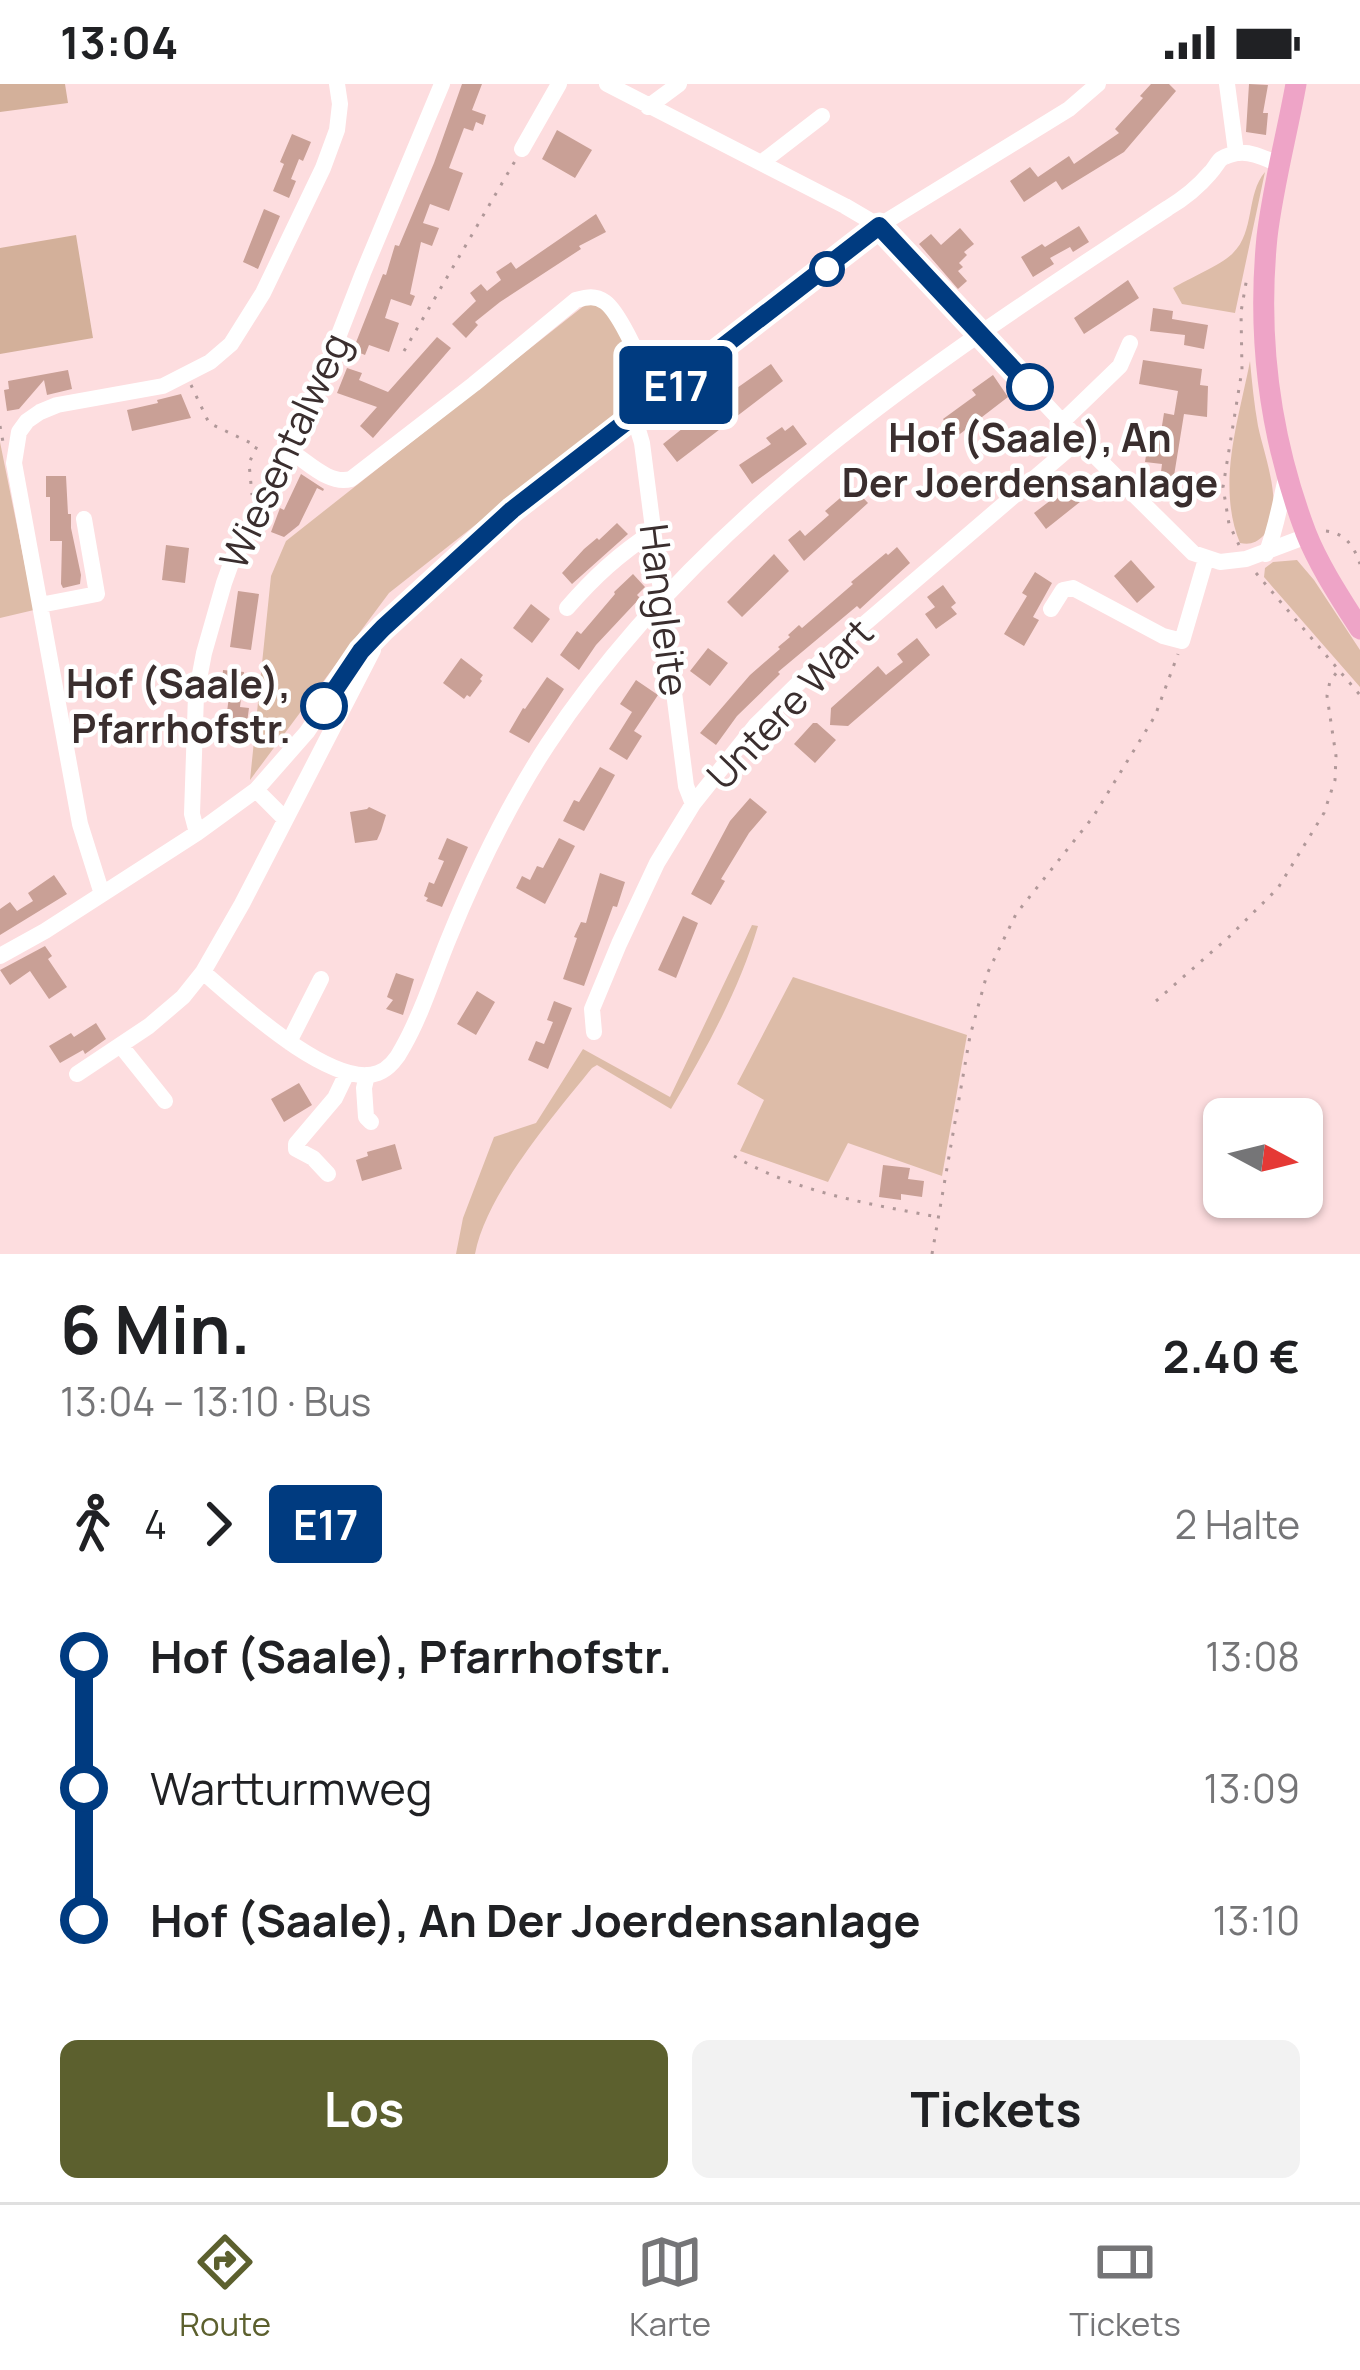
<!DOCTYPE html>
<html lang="de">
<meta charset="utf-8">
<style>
:root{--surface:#fff;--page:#f2f2f2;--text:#202124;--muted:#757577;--line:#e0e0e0;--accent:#5c602e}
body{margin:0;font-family:Manrope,sans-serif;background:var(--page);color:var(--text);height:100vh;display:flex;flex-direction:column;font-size:45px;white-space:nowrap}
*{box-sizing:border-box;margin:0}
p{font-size:39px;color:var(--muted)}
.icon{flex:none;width:66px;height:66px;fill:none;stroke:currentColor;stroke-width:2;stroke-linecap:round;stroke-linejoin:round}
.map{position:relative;height:1170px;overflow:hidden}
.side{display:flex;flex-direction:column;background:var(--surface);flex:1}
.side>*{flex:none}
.badge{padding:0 24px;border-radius:9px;font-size:42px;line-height:78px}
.needle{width:78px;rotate:97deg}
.fabs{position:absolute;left:1203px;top:1014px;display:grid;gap:24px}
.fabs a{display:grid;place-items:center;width:120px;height:120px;border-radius:18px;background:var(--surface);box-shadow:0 3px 9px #0004;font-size:60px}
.map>.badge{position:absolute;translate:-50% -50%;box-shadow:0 0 0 6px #fff}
.legs{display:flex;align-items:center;gap:18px;height:132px;padding:0 60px;font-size:39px}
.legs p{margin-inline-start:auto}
.overview{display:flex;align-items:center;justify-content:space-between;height:204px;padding:0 60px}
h1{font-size:66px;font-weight:700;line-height:90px}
.button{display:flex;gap:24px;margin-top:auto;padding:24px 60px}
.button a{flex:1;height:138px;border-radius:18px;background:var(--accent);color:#fff;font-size:48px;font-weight:700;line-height:138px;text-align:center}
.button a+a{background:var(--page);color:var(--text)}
ul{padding:0 60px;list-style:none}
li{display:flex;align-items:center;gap:42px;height:132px;font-size:45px}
li i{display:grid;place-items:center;width:18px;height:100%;margin:0 15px;background:currentColor}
li i::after{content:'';width:30px;height:30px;margin:-15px;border:9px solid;border-radius:50%;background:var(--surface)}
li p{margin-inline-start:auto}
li:first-child i{background:linear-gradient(#0000 50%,currentColor 0)}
li:last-child i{background:linear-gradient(currentColor 50%,#0000 0)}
.status{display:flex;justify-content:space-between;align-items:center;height:84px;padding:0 60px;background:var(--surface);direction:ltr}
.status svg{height:33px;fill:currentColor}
.tabs{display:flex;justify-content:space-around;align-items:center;height:168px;border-top:3px solid var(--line);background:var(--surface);font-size:33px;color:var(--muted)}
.tabs a{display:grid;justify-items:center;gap:6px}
.tabs .selected{color:var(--accent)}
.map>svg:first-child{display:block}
.green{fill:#ddbca8}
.forest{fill:#d3b09a}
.building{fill:#c9a096}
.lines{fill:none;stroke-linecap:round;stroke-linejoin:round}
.path{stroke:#b09899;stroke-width:3;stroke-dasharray:3 9;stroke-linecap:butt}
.minor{stroke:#fff;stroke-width:16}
.major{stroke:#eea4c7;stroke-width:21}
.line-1-casing{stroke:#fff;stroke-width:27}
.line-1{stroke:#003b80;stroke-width:18}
.stop-1-dot{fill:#fff;stroke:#003b80;stroke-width:6}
.labels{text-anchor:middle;stroke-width:9;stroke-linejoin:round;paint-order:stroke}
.stop-label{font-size:39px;font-weight:bold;fill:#3a2e2e;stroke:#fff}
.street-label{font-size:39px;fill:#3a2e2e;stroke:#fff}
</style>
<div class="status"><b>13:04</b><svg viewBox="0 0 49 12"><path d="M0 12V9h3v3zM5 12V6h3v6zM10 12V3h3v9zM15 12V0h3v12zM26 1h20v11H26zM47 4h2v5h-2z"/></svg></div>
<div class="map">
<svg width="1360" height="1170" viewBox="0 0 1360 1170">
<rect width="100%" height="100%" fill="#fddddf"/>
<!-- green -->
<path class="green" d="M1265,88L1235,229L1182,220L1173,204C1188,195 1223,180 1233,169C1255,148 1246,110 1265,88Z
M590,217L607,222L648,305L389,509L250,696L271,492L286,457Z
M1250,277C1252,298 1254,320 1258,342C1264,371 1286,426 1264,451C1256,459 1250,461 1240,459C1216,401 1239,335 1250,277Z
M0,358L34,526L0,534Z
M1297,476L1314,496L1360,566V603L1264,493L1265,484L1273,478Z
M752,841L758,842C739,907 705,967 671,1025L597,981L592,984C554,1031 486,1110 475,1170H456L463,1134L494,1053L536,1039L583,965L670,1013Z
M793,893L967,951L942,1092L848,1059L828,1098L740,1067L764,1016L737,1000Z"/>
<!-- forest -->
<path class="forest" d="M0,0H65L68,19L0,28Z
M76,151L93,254L0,270V164Z"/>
<!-- building -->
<path class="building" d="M462,0H482L472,26L486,31L483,41L476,38L473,47L464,44L449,84L463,89L449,127L430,120L423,139L439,144L432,162L421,158L410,210L415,212L411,222L391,215L385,234L399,239L389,268L369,261L365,271L353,266L383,190L386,191L395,161L399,162L434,79Z
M1151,0H1169L1176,7L1124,68L1062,106L1056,97L1024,118L1010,97L1030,83L1038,93L1069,72L1074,80L1119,49L1115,45L1143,14L1140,12Z
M1249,0L1268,1L1263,29H1268L1266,51L1246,48Z
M557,46L592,66L575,94L542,75Z
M292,50L311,58L303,77L299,75L291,95L296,97L289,114L273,107L284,80L280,78Z
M264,125L280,132L258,185L243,178Z
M596,130L606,148L579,162L581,165L500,218L475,238L478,241L466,254L452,240L476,217L470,209L481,200L487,207L501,196L496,188L511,178L516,185Z
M1079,142L1089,158L1073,168L1070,163L1050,174L1054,180L1033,193L1021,173L1042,160L1045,163Z
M960,144L974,160L964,168L967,171L959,179L963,183L958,187L967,197L958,205L919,160L931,150L941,161Z
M1128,196L1139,214L1084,250L1074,234Z
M1153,224L1173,227L1172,235L1208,241L1204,265L1184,261L1185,251L1150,247Z
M437,253L451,264L373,354L360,342L377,323L337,309L347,284L362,289L359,296L388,308Z
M1143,276L1202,285L1200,301L1208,302L1207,333L1184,330L1173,398L1160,396L1162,380L1145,378L1147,365L1158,367L1164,329L1174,331L1178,307L1139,300Z
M771,280L783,297L677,378L663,360L707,325Z
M68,286L72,305L47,311L44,296L19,325L7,327L4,306L9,305L8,297Z
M993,291L1008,313L956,353L943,335L976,311L972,306Z
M181,310L191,334L132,347L127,326L158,319L157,316Z
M793,341L807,360L752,400L739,381L771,360L766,354L782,343L785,347Z
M301,390L324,405L323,407L317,404L299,441L284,453L271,448L280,424L284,426Z
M46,392H66L68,430H71V444L81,491L80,500L63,504L61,500L62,457H50V413H46Z
M1084,392L1095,406L1046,445L1034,429L1051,416L1053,418Z
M853,403L868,419L804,477L788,456L800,446L805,452L829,431L825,427Z
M617,439L628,450L572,500L562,489L584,465L597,454L599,456Z
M166,461L189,464L185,499L162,496Z
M897,463L910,479L860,525L857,522L778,588L780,590L737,632L716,661L700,649L750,591L780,565L778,563L790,553L788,551L799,541L802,544L853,500L851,498L886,469L888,471Z
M774,470L789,487L742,533L727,518Z
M1131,476L1155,503L1137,519L1114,492Z
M1035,488L1052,499L1033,533L1039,536L1024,562L1004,550L1027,512L1022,509Z
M633,490L645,503L637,511L640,514L596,561L579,586L560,571L577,547L581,550L615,510L614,508Z
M943,501L956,519L951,523L957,530L936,545L925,530L935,523L927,513Z
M238,507L259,510L251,566L230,563Z
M531,520L550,535L532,559L513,544Z
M917,554L930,571L848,642L830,641L831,624L878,582L886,591L903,578L897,570Z
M708,564L728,579L710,602L690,587Z
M461,574L483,591L480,595L482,597L470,613L467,611L464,615L443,599Z
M223,586L244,588L240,623L249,624L246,646L225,644L229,612H221Z
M547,593L564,605L529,659L509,648L523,624L525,625Z
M636,596L658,611L634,647L642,652L627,676L609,665L632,628L620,620Z
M813,639H817L836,656L815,679L794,660Z
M600,683L615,691L584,747L563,737L574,716L579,718Z
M750,714L767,728L749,749L721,795L725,797L711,821L691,810L730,737Z
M369,723L386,731L381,747L377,756L355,759L350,728L367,725Z
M447,754L468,763L442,823L426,817L428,814L424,812L429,798L434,800L444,777L438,775Z
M559,754L575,762L545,820L516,804L522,792L530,796L537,782L543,784Z
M600,789L625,798L617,823L613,822L584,902L563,895L577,854L574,853L581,838L586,839Z
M54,791L67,810L0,851V825L10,818L17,827L33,817L28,809Z
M683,832L698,839L676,894L658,886Z
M45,862L52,872L48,875L67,903L49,915L30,887L10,901L0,886Z
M396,889L414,895L403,931L386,925L393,916L387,913Z
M477,907L495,918L476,951L457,940Z
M554,917L572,924L548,985L528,976L536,957L544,960L553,938L547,936Z
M96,939L106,955L85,970L83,966L60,979L49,962L71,949L74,953Z
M299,999L312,1021L284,1038L271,1015Z
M395,1060L402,1085L362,1097L356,1076L368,1072L367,1068Z
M883,1081L910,1084L908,1095L924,1097L922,1113L901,1110V1116L879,1113Z"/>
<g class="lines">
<!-- path -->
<path class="path" d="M404,267L515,77
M191,301L209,339L257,362L249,379L252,411
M0,342L3,358
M1326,447C1345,449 1354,462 1360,480
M1239,461L1229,440L1223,403L1242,286L1241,228L1247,193
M1256,489L1360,611
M1156,917L1231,851L1278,804L1324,729L1335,696L1336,672L1327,612L1330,597L1337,588
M734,1072C795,1108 869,1120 938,1133
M932,1170L970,952L987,890L1016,830L1093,733L1155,632L1178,570"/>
<!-- minor -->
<path class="minor" d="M607,0L845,122L879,142L1079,356L1193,469L1220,478L1246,475L1307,452
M1227,0L1236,68
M648,23L679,0
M522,65L559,0
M761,79L822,32
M634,332L642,359L686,702L693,720
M1062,338L1120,282L1130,259
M293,369C310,380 330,401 351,395L474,300L576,216C587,213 595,211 605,218C622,230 647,293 658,315
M1266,470C1277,443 1280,418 1287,390
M40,521L97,510L84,435
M567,524C595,492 618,471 654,447
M1051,525L1063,506L1073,504L1163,552L1182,557L1206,475
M256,706L285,735
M197,749L192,730L196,611L204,569L224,499L238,460L268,416L293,369L363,189L442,0
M102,810L80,740L14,379L19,348L27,337L40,328L57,321L163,302L210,278L231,260L263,209L323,84L337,46L340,20L337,0
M0,872L45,847L197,749L256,706L307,648L361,567L383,543L513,426L885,138L1069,25L1098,0
M203,888C237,917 332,1006 378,989C389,985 398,973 403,963C422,930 434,890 449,854C476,788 508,721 548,660C701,428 940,274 1168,124C1183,115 1199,102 1210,89C1212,88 1219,76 1221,75C1222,73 1236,69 1238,69C1252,67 1268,76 1281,81
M594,948L592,925L619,860L657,779L693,720L756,641L820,578L1079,356
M289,958L321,895
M121,962L165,1017
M77,990L149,942L183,913L203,888L242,820L373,566
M367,991L364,1004L366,1033L371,1038
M328,1090L313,1074L296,1065V1060L335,1014L347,989"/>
<!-- major -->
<path class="major" d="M1296,0C1287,50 1273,102 1267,153C1257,254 1270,354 1306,449C1319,482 1341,515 1360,545"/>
</g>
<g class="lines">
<defs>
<path id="line-1" d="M324,622L361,567L383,544L512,426L879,142L1030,303"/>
</defs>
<!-- line-1 casing -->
<use href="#line-1" class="line-1-casing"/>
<!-- line-1 -->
<use href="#line-1" class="line-1"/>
</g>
<!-- markers -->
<g class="stop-1-dot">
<circle cx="827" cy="185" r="15"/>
<circle cx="1030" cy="303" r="21"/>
<circle cx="324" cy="622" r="21"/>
</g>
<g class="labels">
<!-- stop labels -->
<g class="stop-label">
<text x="1030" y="368">Hof (Saale), An<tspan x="1030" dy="45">Der Joerdensanlage</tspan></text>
<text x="291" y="614" text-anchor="end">Hof (Saale),<tspan x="291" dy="45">Pfarrhofstr.</tspan></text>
</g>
<!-- street labels -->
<g class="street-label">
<text transform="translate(285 367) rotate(-65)" y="14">Wiesentalweg</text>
<text transform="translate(664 526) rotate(83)" y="14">Hangleite</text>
<text transform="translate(790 620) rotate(-46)" y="14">Untere Wart</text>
</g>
</g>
</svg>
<div class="fabs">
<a><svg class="needle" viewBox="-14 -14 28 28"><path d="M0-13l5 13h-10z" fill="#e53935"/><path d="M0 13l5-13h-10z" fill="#757577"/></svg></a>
</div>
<b class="badge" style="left:676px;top:301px;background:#003b80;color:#fff">E17</b>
</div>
<section class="side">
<div class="overview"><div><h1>6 Min.</h1><p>13:04 – 13:10 · Bus</p></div><b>2.40 €</b></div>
<div class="legs"><svg class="icon" aria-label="walk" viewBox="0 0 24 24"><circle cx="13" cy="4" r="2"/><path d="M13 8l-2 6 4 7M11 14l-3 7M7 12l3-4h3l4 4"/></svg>4<svg class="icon" aria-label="forward" viewBox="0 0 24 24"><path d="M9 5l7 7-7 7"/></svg><b class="badge" style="background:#003b80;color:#fff">E17</b><p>2 Halte</p></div>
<ul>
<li><i style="color:#003b80"></i><b>Hof (Saale), Pfarrhofstr.</b><p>13:08</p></li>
<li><i style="color:#003b80"></i><span>Wartturmweg</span><p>13:09</p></li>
<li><i style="color:#003b80"></i><b>Hof (Saale), An Der Joerdensanlage</b><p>13:10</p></li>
</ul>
<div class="button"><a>Los</a><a>Tickets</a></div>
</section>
<nav class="tabs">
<a class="selected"><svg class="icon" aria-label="directions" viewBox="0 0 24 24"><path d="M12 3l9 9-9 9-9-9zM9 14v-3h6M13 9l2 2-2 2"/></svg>Route</a>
<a><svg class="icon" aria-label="map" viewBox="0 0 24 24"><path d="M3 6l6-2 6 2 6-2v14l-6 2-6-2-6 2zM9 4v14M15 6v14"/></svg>Karte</a>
<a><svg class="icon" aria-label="tickets" viewBox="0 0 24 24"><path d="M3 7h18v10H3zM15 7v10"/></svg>Tickets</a>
</nav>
